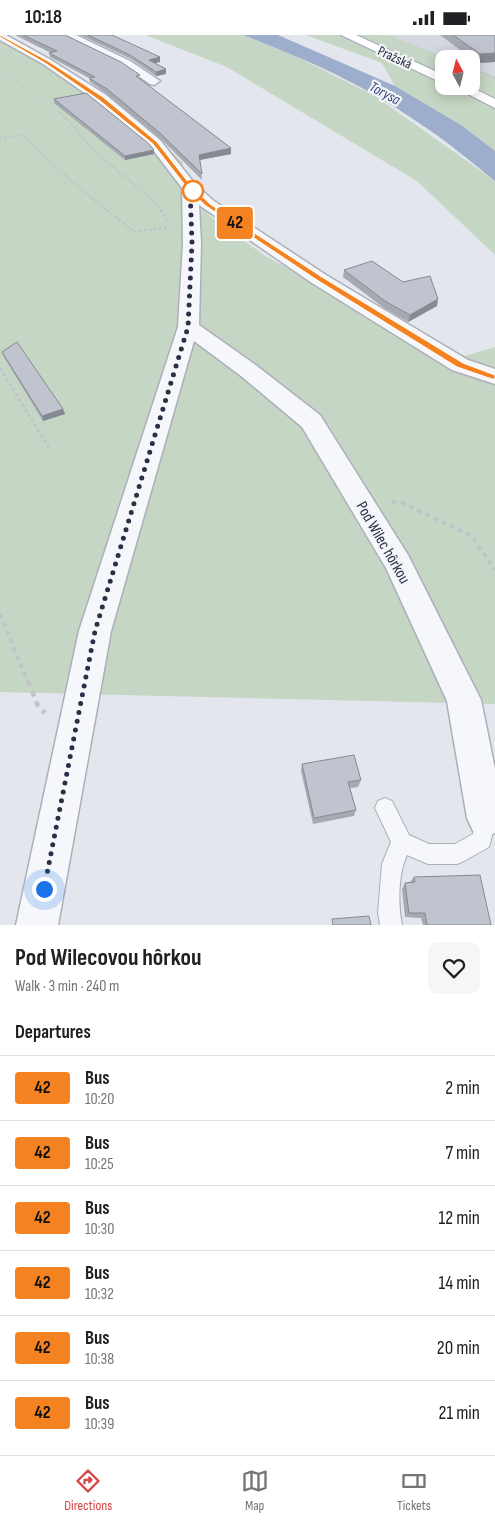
<!DOCTYPE html>
<meta charset="utf-8">
<style>
:root{--surface:#fff;--page:#f6f6f6;--text:#202124;--muted:#757577;--line:#e0e0e0;--accent:#d54446}
body{margin:0;font-family:"Sofia Sans Condensed",sans-serif;background:var(--page);color:var(--text);height:100vh;display:flex;flex-direction:column;font-size:19px;white-space:nowrap}
*{box-sizing:border-box;margin:0}
p{font-size:16px;color:var(--muted)}
.icon{flex:none;width:28px;height:28px;fill:none;stroke:currentColor;stroke-width:2;stroke-linecap:round;stroke-linejoin:round}
.map{position:relative;height:890px;overflow:hidden}
.panel{display:flex;flex-direction:column;background:var(--surface);flex:1}
.panel>*{flex:none}
.badge{padding:0 10px;border-radius:4px;font-size:18px;line-height:32px}
.needle{width:32px;rotate:353deg}
.fabs{position:absolute;left:435px;top:15px;display:grid;gap:10px}
.fabs a{display:grid;place-items:center;width:45px;height:45px;border-radius:10px;background:var(--surface);box-shadow:0 2px 12px #0003;font-size:25px}
.you{position:absolute;width:25px;height:25px;margin:-12px;border:4px solid #fff;border-radius:50%;background:#1a73e8;box-shadow:0 0 0 8px #1a73e833}
.map>.badge{position:absolute;translate:-50% -50%;box-shadow:0 0 0 2px #fff}
h2{padding:0 15px;font-size:19px;line-height:45px}
.round{display:grid;place-items:center;flex:none;width:52px;height:52px;border-radius:10px;background:var(--page)}
.overview{display:flex;align-items:center;justify-content:space-between;height:85px;padding:0 15px}
h1{font-size:24px;font-weight:700;line-height:38px}
ul{padding:0;list-style:none}
li{display:flex;align-items:center;gap:15px;height:65px;padding:0 15px;border-top:1px solid var(--line)}
li div{flex:1}
li b{display:block;font-size:19px}
li em{font-style:normal}
li .badge{min-width:55px;font-weight:700;text-align:center}
.status{display:flex;justify-content:space-between;align-items:center;height:35px;padding:0 25px;background:var(--surface);direction:ltr}
.status svg{height:14px;fill:currentColor}
.dock{display:flex;justify-content:space-around;align-items:center;height:70px;border-top:1px solid var(--line);background:var(--surface);font-size:14px;color:var(--muted)}
.dock a{display:grid;justify-items:center;gap:2px}
.dock .selected{color:var(--accent)}
.map>svg:first-child{display:block}
.built{fill:#d5d8e1}
.green{fill:#c6d6c4}
.water{fill:#9daecd}
.lines{fill:none;stroke-linecap:round;stroke-linejoin:round}
.service-casing{stroke:#acafba;stroke-width:2}
.minor-casing{stroke:#acafba;stroke-width:3}
.primary-casing{stroke:#a2a8b8;stroke-width:2}
.path-far5{stroke:#c1c3cb;stroke-width:1;stroke-dasharray:2 2;stroke-linecap:butt}
.path-far4{stroke:#c1c3cb;stroke-width:2;stroke-dasharray:2 2;stroke-linecap:butt}
.path-far3{stroke:#c1c3cb;stroke-width:2.5;stroke-dasharray:2.5 2.5;stroke-linecap:butt}
.path-far2{stroke:#c1c3cb;stroke-width:3;stroke-dasharray:3 3;stroke-linecap:butt}
.path-far1{stroke:#c1c3cb;stroke-width:4;stroke-dasharray:4.5 4.5;stroke-linecap:butt}
.path{stroke:#c1c3cb;stroke-width:4.5;stroke-dasharray:5.5 5.5;stroke-linecap:butt}
.service{fill:#f6f7fa;fill-rule:evenodd}
.minor{fill:#f6f7fa;fill-rule:evenodd}
.primary{fill:#fff;fill-rule:evenodd}
.wall{fill:#a5a9b2}
.shaded-wall{fill:#868991}
.building{fill:#c0c4cf;stroke:#868991}
.line{fill:#f58220;stroke:#fff}
.walk{stroke:#2a3045;stroke-width:5;stroke-dasharray:0 9}
.stop-dot{fill:#fff;stroke:#f58220;stroke-width:2.5}
.labels{text-anchor:middle;stroke-width:4.5;stroke-linejoin:round;paint-order:stroke}
.far-street-label{font-size:14px;fill:#2a3045;stroke:#f3f5f9}
.far-water-label{font-size:15px;font-style:italic;fill:#31497c;stroke:#f3f5f9}
.street-label{font-size:16px;fill:#2a3045;stroke:#f3f5f9}
</style>
<div class="status"><b>10:18</b><svg viewBox="0 0 49 12"><path d="M0 12V9h3v3zM5 12V6h3v6zM10 12V3h3v9zM15 12V0h3v12zM26 1h20v11H26zM47 4h2v5h-2z"/></svg></div>
<div class="map">
<svg width="495" height="890" viewBox="0 0 495 890">
<rect width="100%" height="100%" fill="#e3e6ec"/>
<!-- built -->
<path class="built" d="M389,0H495V41L471,32V24H450Z"/>
<!-- green -->
<path class="green" d="M145,0H243L293,20L375,61L495,146V220L417,146L227,32Z
M306,0H389L450,24H444V51H471V32L495,41V116L461,90L395,51L382,28Z
M0,1L99,54L183,127V150L188,161L218,188L267,222L455,324L495,312V669L0,657Z"/>
<!-- water -->
<path class="water" d="M243,0H278L395,51L461,90L495,116V146C469,125 444,104 416,86C363,49 303,23 243,0Z"/>
<g class="lines">
<defs>
<path id="service" d="M385,763L392,766L409,800L429,809H455L473,799L479,777L486,774L493,777L495,789L489,812L464,826L457,829H428L407,820C398,839 398,869 402,890H380L378,878L382,829L391,807L375,773L378,766Z"/>
<path id="minor" d="M0,0H6L51,25L106,60L160,105L196,150L214,166L326,240L468,325L495,334V349L452,335L312,248L199,170L201,208L199,290L257,331L320,380L408,520L481,665L495,734V798L486,802L473,796L467,783L447,666L386,533L302,392L241,341L194,306L111,596L58,890H16L79,596L178,292L183,208L182,153L150,111L96,66L43,29L0,5Z
M62,0H76L130,26L160,46L154,50L150,49L122,30Z"/>
<path id="primary" d="M341,0H356L444,40V49Z
M452,51H469L495,64V73Z"/>
</defs>
<!-- service casing -->
<use href="#service" class="service-casing"/>
<!-- minor casing -->
<use href="#minor" class="minor-casing"/>
<!-- primary casing -->
<use href="#primary" class="primary-casing"/>
<!-- path-far5 -->
<path class="path-far5" d="M471,33L495,43
M0,34L61,79"/>
<!-- path-far4 -->
<path class="path-far4" d="M60,77C74,90 85,107 99,120C120,139 144,154 162,177
M0,103L22,100L72,147L109,177"/>
<!-- path-far3 -->
<path class="path-far3" d="M107,175L134,197L170,192
M161,175L167,185"/>
<!-- path-far2 -->
<path class="path-far2" d="M0,333L49,413"/>
<!-- path-far1 -->
<path class="path-far1" d="M392,467L402,468L472,501L495,535
M0,579L28,648"/>
<!-- path -->
<path class="path" d="M28,646L38,671L45,678"/>
<!-- service -->
<use href="#service" class="service"/>
<!-- minor -->
<use href="#minor" class="minor"/>
<!-- primary -->
<use href="#primary" class="primary"/>
</g>
<!-- wall -->
<path class="wall" d="M15,0H65L140,44L231,119L200,125L202,145L161,104L107,59L90,47L89,43L50,22L49,18H51Z
M80,0H112L160,27L155,28L166,39L156,41L131,24Z
M440,0H495V27L478,28Z
M54,64L154,115V119L125,125L54,68Z
M344,235L437,271L408,287L384,273L343,242Z
M2,317L63,374L65,379L43,386L4,322Z
M302,729L361,745L358,752L350,753L356,775L354,781L313,789L301,736Z
M414,842L491,890H423L421,883L405,882L402,854L405,848L410,847Z"/>
<!-- shaded-wall -->
<path class="shaded-wall" d="M495,18V27L478,28L480,19Z
M160,22V27L150,29L149,25Z
M166,34V39L156,41V37Z
M231,113V119L199,125V120Z
M154,115V119L125,125V121Z
M438,264L437,271L408,287L410,280Z
M63,374L65,379L43,386L42,381Z"/>
<!-- building -->
<path class="building" d="M23,0H65L121,27L140,40L136,41L231,113L199,120L202,139L161,99L107,54L89,43L95,42L49,18L57,16Z
M88,0H112L160,22L149,25L166,34L156,37L130,20Z
M453,0H495V18L480,19Z
M86,58L148,108L154,115L125,121L54,64Z
M372,226L403,247L430,241L438,264L410,280L385,266L344,235Z
M17,307L63,374L42,381L2,317Z
M354,720L361,745L348,747L356,775L314,783L302,729Z
M480,840L491,890H427L425,878H409L405,848L415,847L414,842Z
M369,881L371,890H333L332,884Z"/>
<!-- line -->
<path class="line" d="M0,0L48,26L103,62L157,107L192,152L210,169L322,242L463,328L495,340V344H492L457,332L317,245L206,171L188,154L153,109L99,65L45,28L0,2Z"/>
<g class="lines">
<!-- walk -->
<path class="walk" d="M44,854L95,596L188,292L192,208L190,153L193,156"/>
</g>
<!-- markers -->
<circle class="stop-dot" cx="193" cy="156" r="10"/>
<g class="labels">
<!-- far-street labels -->
<g class="far-street-label">
<text transform="translate(395 22) rotate(25)" y="5">Pražská</text>
</g>
<!-- far-water labels -->
<g class="far-water-label">
<text transform="translate(385 58) rotate(28)" y="5">Torysa</text>
</g>
<!-- street labels -->
<g class="street-label">
<text transform="translate(384 507) rotate(60)" y="6">Pod Wilec hôrkou</text>
</g>
</g>
</svg>
<div class="fabs">
<a><svg class="needle" viewBox="-14 -14 28 28"><path d="M0-13l5 13h-10z" fill="#e53935"/><path d="M0 13l5-13h-10z" fill="#757577"/></svg></a>
</div>
<div class="you" style="left:44px;top:854px"></div>
<b class="badge" style="left:235px;top:188px;background:#f58220;color:#111">42</b>
</div>
<section class="panel">
<div class="overview"><div><h1>Pod Wilecovou hôrkou</h1><p>Walk · 3 min · 240 m</p></div><a class="round"><svg class="icon" aria-label="heart" viewBox="0 0 24 24"><path d="M12 20l-8-8c-3-5 5-10 8-4 3-6 11-1 8 4z"/></svg></a></div>
<h2>Departures</h2>
<ul>
<li><span class="badge" style="background:#f58220;color:#111">42</span><div><b>Bus</b><p>10:20</p></div><em>2 min</em></li>
<li><span class="badge" style="background:#f58220;color:#111">42</span><div><b>Bus</b><p>10:25</p></div><em>7 min</em></li>
<li><span class="badge" style="background:#f58220;color:#111">42</span><div><b>Bus</b><p>10:30</p></div><em>12 min</em></li>
<li><span class="badge" style="background:#f58220;color:#111">42</span><div><b>Bus</b><p>10:32</p></div><em>14 min</em></li>
<li><span class="badge" style="background:#f58220;color:#111">42</span><div><b>Bus</b><p>10:38</p></div><em>20 min</em></li>
<li><span class="badge" style="background:#f58220;color:#111">42</span><div><b>Bus</b><p>10:39</p></div><em>21 min</em></li>
</ul>
</section>
<nav class="dock">
<a class="selected"><svg class="icon" aria-label="directions" viewBox="0 0 24 24"><path d="M12 3l9 9-9 9-9-9zM9 14v-3h6M13 9l2 2-2 2"/></svg>Directions</a>
<a><svg class="icon" aria-label="map" viewBox="0 0 24 24"><path d="M3 6l6-2 6 2 6-2v14l-6 2-6-2-6 2zM9 4v14M15 6v14"/></svg>Map</a>
<a><svg class="icon" aria-label="tickets" viewBox="0 0 24 24"><path d="M3 7h18v10H3zM15 7v10"/></svg>Tickets</a>
</nav>
